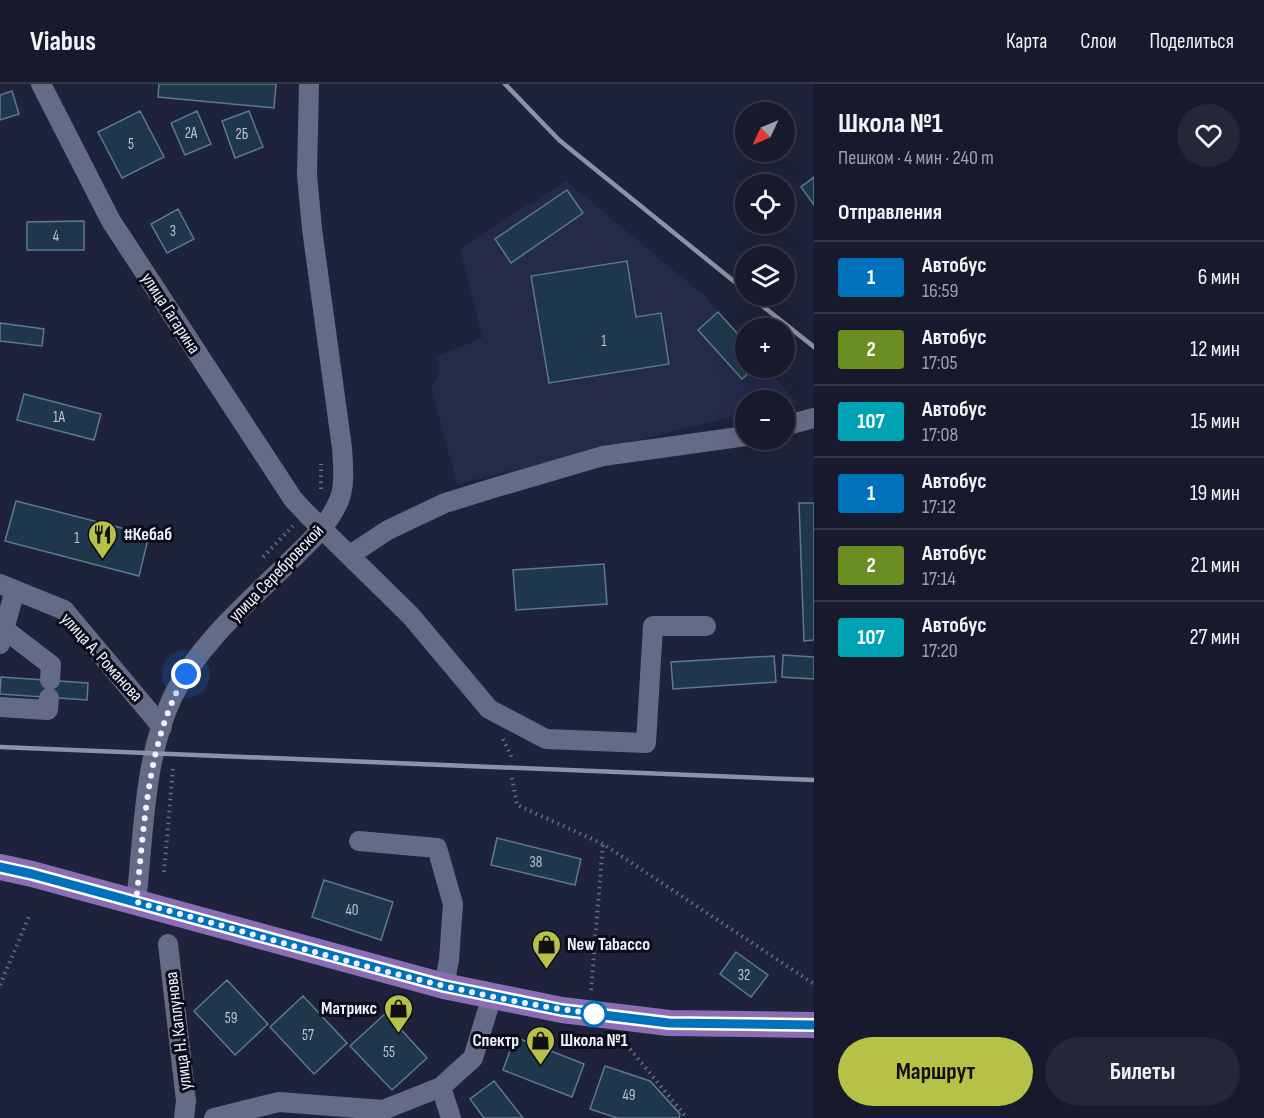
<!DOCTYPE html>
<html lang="ru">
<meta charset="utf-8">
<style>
:root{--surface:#161a2c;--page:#232738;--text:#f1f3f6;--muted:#9ea1a9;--line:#353848;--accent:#b8c147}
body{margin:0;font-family:"Sofia Sans Condensed",sans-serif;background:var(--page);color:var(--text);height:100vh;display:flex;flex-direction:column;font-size:22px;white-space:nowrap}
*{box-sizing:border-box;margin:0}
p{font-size:20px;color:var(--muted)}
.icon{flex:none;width:33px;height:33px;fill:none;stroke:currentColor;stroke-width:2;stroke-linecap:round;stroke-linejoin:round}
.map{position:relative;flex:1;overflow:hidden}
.panel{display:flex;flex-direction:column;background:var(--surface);width:450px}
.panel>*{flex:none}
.badge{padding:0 12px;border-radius:4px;font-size:21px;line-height:39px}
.needle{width:39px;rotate:226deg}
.buttons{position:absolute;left:735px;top:18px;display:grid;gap:12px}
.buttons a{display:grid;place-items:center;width:60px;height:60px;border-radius:50%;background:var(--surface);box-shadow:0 6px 24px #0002,0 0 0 2px var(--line);font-size:30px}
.you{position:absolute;width:30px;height:30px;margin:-15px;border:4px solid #fff;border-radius:50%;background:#1a73e8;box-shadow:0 0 0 9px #1a73e833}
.map>.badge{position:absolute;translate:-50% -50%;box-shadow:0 0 0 3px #fff}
h2{padding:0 24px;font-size:22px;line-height:54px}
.round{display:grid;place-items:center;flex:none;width:63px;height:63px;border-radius:32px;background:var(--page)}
.summary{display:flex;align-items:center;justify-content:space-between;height:102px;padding:0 24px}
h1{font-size:28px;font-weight:700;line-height:45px}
.primary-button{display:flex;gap:12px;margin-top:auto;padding:12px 24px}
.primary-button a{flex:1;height:69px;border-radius:36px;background:var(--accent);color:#111;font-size:24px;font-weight:700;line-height:69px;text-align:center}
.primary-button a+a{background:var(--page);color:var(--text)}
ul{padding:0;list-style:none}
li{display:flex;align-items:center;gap:18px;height:72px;padding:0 24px;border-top:2px solid var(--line)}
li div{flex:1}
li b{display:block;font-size:22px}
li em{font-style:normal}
li .badge{min-width:66px;font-weight:700;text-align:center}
header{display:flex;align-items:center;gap:36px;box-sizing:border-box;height:84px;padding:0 30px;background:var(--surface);border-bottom:2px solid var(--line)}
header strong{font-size:28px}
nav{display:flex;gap:33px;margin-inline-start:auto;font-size:21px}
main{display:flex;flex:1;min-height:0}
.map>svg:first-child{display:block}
.built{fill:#242a48}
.building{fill:#1f374a;stroke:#5e798e;stroke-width:1.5}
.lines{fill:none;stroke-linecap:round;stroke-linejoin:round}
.path{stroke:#6a6e82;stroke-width:4;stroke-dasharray:1.5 4.5;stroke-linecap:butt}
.minor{stroke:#646b87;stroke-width:20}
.major{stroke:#8a6db5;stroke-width:26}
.rail{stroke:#8d92a4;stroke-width:4.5}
.line-casing{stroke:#fff;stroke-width:14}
.line{stroke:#0072bc;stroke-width:9}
.walk{stroke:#eef2ff;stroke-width:6;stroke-dasharray:0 10.8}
.stop-dot{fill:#fff;stroke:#0072bc;stroke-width:3}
.labels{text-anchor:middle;stroke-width:6;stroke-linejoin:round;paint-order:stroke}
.number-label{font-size:15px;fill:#bac3d2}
.street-label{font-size:18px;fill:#eef2ff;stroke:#0b0d18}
.poi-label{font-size:18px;font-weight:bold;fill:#eef2ff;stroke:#0b0d18;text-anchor:start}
.stop-label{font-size:18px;font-weight:bold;fill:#eef2ff;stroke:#0b0d18}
</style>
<header>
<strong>Viabus</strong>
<nav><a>Карта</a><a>Слои</a><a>Поделиться</a></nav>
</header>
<main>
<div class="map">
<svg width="814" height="1034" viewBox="0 0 814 1034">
<rect width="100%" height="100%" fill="#1e233b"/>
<!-- built -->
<path class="built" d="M566,97L706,213L745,259L746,284H766L796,318L785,321L784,316H746L745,330L457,400L431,304L440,287L436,272L482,254L460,164Z"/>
<!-- building -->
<path class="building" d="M159,0H276L274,24L158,13Z
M12,7L19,30L0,36V11Z
M140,27L164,73L122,94L98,48Z
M197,27L211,60L185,71L171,39Z
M249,27L263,63L235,74L222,37Z
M814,93V121L801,103Z
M567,106L583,129L511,179L495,155Z
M178,125L194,155L167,169L151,140Z
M84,137V166H27V138Z
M627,177L636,233L661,229L669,280L549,299L531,192Z
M718,228L746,259V284H754L742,295L698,246Z
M0,239L44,245L42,262L0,257Z
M24,310L101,330L94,356L17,336Z
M16,417L149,451L139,492L5,457Z
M799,419H814V556L804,557Z
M604,480L607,520L516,526L513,486Z
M783,571L814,573V595L782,593Z
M774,572L776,598L673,605L671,578Z
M1,593L88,599L87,616L0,610Z
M497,754L581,775L575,801L491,781Z
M324,796L393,818L381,856L312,833Z
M736,868L768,891L751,913L720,890Z
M227,896L268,940L235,971L194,927Z
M303,912L347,959L314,990L270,943Z
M386,929L427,974L392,1006L350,962Z
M515,953L584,980L572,1013L503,986Z
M605,982L650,997L680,1030L679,1034H617L590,1025Z
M494,997L523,1034H484L470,1015Z"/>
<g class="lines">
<!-- path -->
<path class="path" d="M321,405V380
M263,473L293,442
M503,655L512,674
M512,694L517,721L603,760L814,900
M164,788L173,684
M0,901L30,830
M591,906L603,760
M630,965L687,1034"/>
<!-- minor -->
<path class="minor" d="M41,0L111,137L293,415L306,429L411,532L489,625L546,655L646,659L653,542H706
M784,342L814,334
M350,471L388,446L445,419L497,403L603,372L746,352
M0,500L64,526L162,643
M4,545L51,581L50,596
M0,560L15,506
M0,623L48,626L49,614
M359,757L437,764L453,820L449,876L444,902
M136,818C144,751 143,675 173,612C198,561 246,520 286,481C306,461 329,442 340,414C345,399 343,381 342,364L312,145L307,91L309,0
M168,860L186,1017L184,1034
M441,1003L451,1034
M214,1034L279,1018L383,1026L441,1003L473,974L492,912"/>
<!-- major -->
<path class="major" d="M0,783L32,790L444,902L562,926L669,939L814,941"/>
<!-- rail -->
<path class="rail" d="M505,0L559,56L746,207
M750,212L814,263
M0,663L814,696"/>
</g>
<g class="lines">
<defs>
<path id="line" d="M0,783L32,790L444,902L562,926L669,939L814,941"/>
</defs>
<!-- line casing -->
<use href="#line" class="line-casing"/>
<!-- line -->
<use href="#line" class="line"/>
<!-- walk -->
<path class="walk" d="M186,590C146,660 145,740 136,818C291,859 445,912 604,931L594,930"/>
</g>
<!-- icons -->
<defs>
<symbol id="restaurant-pin" viewBox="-11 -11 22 30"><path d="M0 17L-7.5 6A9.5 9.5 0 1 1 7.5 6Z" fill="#b8c147" stroke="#0b0d18"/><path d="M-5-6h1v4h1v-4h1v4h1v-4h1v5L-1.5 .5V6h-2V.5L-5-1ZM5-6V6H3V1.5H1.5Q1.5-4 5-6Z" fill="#111"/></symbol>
<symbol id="shop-pin" viewBox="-11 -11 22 30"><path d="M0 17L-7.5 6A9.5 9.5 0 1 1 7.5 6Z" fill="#b8c147" stroke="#0b0d18"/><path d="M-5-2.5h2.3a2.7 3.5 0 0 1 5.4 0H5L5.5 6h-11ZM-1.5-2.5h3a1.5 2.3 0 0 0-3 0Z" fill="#111"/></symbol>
</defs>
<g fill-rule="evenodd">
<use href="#restaurant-pin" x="86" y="434" width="33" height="45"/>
<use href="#shop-pin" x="530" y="844" width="33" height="45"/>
<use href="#shop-pin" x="382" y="908" width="33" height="45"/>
<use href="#shop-pin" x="524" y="940" width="33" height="45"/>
</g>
<!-- markers -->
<circle class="stop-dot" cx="594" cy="930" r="12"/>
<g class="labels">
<!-- number labels -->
<g class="number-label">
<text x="191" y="54">2А</text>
<text x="242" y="55">2Б</text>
<text x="131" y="65">5</text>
<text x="173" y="152">3</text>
<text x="56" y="157">4</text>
<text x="604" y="262">1</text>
<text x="59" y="338">1А</text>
<text x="77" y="459">1</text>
<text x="536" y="783">38</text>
<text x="352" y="831">40</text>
<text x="744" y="896">32</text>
<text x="231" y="939">59</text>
<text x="308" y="956">57</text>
<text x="389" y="973">55</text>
<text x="629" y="1016">49</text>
</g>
<!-- street labels -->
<g class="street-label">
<text transform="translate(171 229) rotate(57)" y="6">улица Гагарина</text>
<text transform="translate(276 489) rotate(-46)" y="6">улица Серебровской</text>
<text transform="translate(102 573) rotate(48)" y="6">улица А. Романова</text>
<text transform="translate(178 947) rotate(-97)" y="6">улица Н. Каплунова</text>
</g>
<!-- poi labels -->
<g class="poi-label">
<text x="124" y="456">#Кебаб</text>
<text x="567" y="866">New Tabacco</text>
<text x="377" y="930" text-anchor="end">Матрикс</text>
<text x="519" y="962" text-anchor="end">Спектр</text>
</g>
<!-- stop labels -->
<g class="stop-label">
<text x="594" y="962">Школа №1</text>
</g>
</g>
</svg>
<div class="buttons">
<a><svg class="needle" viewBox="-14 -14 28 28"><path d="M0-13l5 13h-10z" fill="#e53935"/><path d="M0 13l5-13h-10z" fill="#9ea1a9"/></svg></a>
<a><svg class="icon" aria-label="locate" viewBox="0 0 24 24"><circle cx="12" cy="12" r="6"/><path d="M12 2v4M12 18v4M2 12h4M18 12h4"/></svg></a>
<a><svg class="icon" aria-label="layers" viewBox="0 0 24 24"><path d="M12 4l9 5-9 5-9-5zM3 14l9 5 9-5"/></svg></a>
<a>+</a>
<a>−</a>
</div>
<div class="you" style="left:186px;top:590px"></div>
</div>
<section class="panel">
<div class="summary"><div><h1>Школа №1</h1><p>Пешком · 4 мин · 240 m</p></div><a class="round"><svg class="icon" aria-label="heart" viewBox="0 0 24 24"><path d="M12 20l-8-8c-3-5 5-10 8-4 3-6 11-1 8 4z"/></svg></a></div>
<h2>Отправления</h2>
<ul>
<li><span class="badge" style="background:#0072bc;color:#fff">1</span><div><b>Автобус</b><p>16:59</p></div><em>6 мин</em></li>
<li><span class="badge" style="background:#6b8e23;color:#fff">2</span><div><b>Автобус</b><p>17:05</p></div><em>12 мин</em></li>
<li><span class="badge" style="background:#00a3b4;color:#fff">107</span><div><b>Автобус</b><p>17:08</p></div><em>15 мин</em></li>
<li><span class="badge" style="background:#0072bc;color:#fff">1</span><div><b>Автобус</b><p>17:12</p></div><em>19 мин</em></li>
<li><span class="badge" style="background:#6b8e23;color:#fff">2</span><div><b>Автобус</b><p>17:14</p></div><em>21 мин</em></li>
<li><span class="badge" style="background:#00a3b4;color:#fff">107</span><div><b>Автобус</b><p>17:20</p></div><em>27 мин</em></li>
</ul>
<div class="primary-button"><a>Маршрут</a><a>Билеты</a></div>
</section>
</main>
